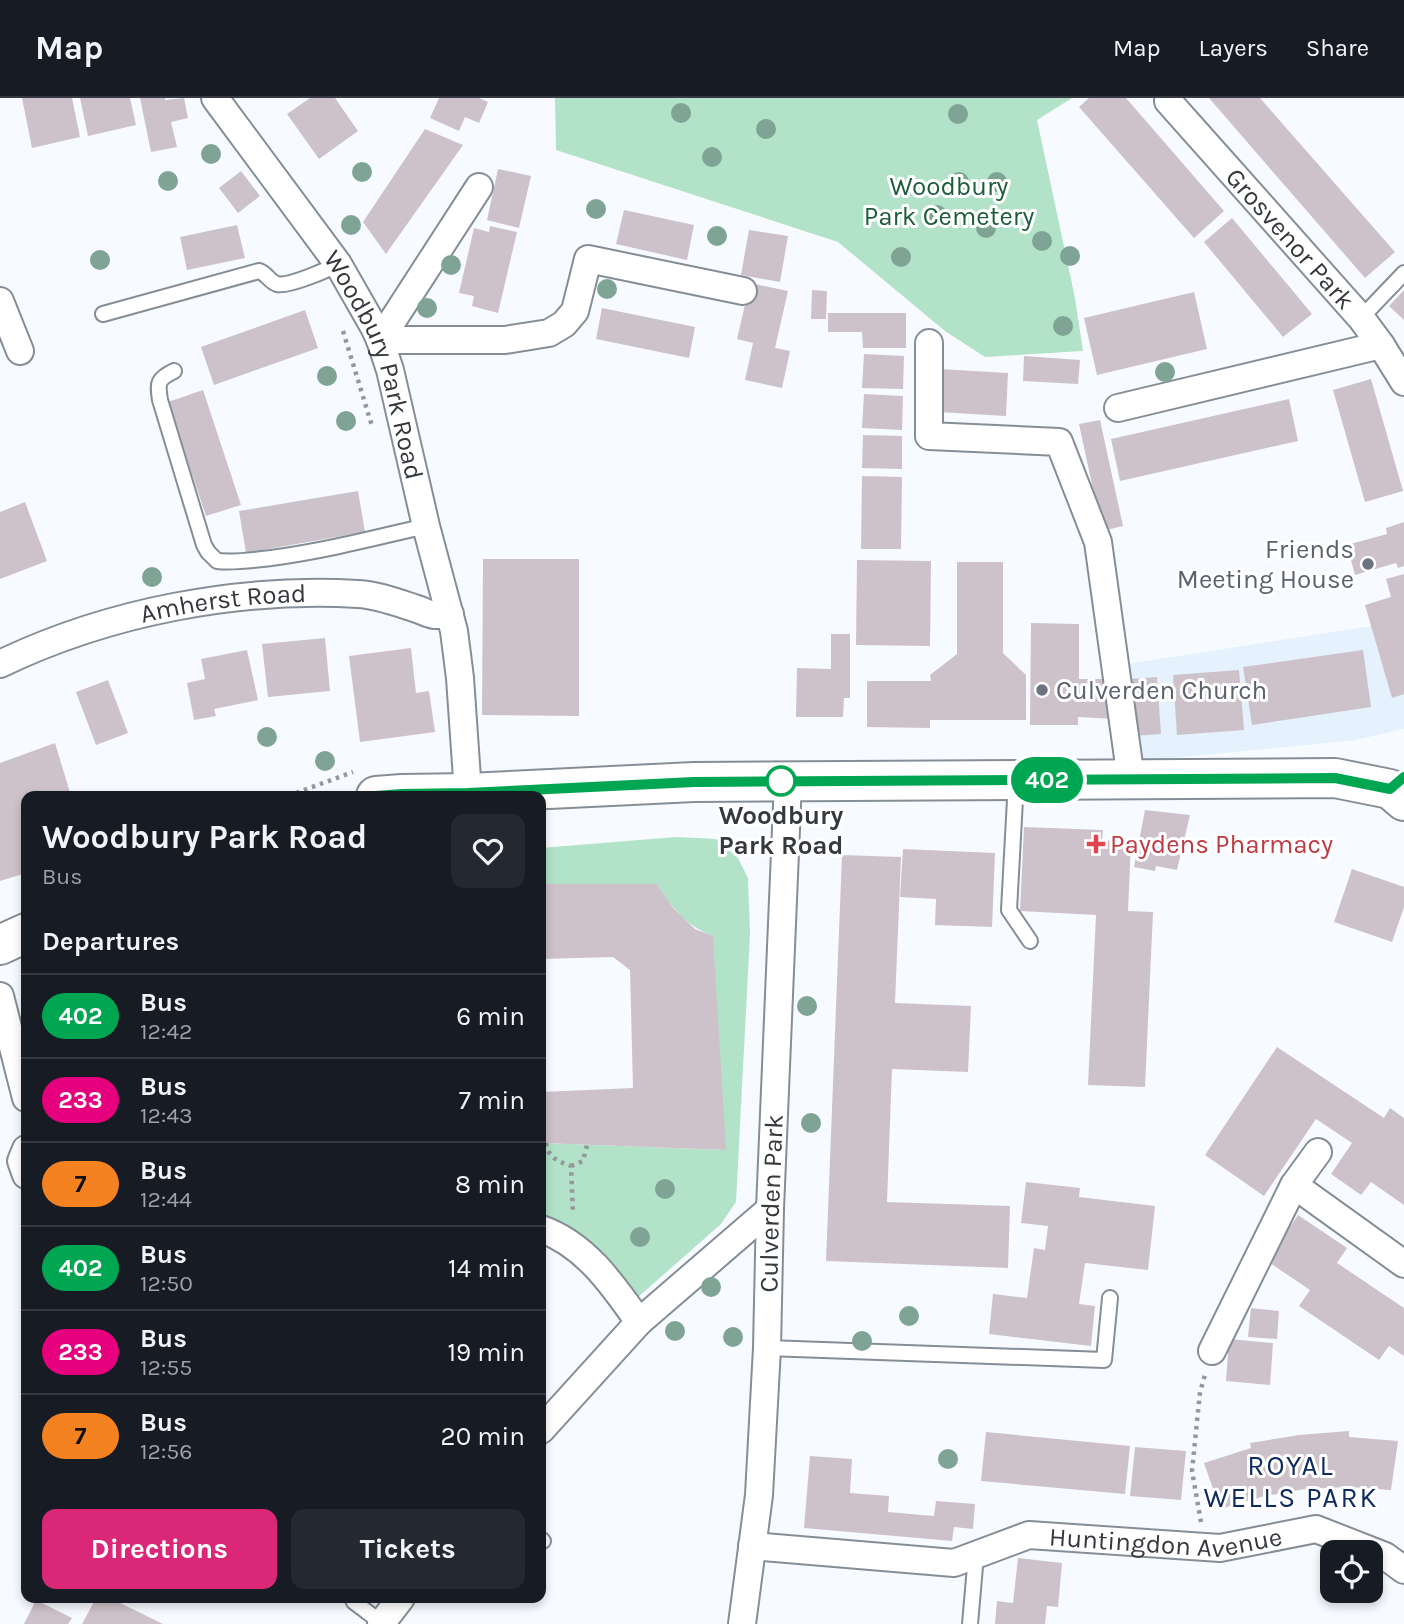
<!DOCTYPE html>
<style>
:root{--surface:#171b24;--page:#242831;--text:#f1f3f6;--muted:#9ea1a6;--line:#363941;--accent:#db2777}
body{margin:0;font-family:Karla,sans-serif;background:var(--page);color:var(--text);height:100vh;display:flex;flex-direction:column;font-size:26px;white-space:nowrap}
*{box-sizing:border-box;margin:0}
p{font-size:23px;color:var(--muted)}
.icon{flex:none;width:38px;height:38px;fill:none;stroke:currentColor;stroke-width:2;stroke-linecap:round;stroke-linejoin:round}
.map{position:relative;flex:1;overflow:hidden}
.panel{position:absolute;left:21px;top:693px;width:525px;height:812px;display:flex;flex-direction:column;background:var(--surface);border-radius:14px;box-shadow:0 4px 10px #0003}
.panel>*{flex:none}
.badge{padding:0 14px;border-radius:23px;font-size:24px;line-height:46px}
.tools{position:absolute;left:1320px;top:1442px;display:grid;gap:14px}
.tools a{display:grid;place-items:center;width:63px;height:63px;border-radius:14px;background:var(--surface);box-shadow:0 4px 10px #0003;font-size:35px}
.map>.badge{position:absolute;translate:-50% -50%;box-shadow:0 0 0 4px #fff}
h2{padding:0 21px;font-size:26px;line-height:63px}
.round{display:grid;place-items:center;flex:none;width:74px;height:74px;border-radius:14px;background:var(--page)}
.overview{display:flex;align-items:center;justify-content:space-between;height:119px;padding:0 21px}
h1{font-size:33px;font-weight:700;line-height:52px}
.button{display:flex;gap:14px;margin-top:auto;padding:14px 21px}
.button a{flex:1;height:80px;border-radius:14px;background:var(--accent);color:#fff;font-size:28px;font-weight:700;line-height:80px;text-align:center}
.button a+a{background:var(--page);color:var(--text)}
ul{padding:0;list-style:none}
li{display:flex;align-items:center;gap:21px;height:84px;padding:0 21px;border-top:2px solid var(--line)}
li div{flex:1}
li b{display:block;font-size:26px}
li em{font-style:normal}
li .badge{min-width:77px;font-weight:700;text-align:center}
header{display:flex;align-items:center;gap:42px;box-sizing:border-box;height:98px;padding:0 35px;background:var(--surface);border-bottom:2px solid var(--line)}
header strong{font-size:33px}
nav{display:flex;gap:38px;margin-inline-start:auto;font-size:24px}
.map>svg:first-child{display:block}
.built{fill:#e5f1fd}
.green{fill:#b2e2c7}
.building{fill:#cdc2c9}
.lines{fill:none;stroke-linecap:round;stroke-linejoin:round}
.service-casing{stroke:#858e96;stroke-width:18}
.minor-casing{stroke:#858e96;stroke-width:30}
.trunk-casing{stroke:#858e96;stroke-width:42}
.path{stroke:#94989c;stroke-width:4.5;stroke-dasharray:3.5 5;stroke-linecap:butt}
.service{stroke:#fff;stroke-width:14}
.minor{stroke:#fff;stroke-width:26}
.trunk{stroke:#fff;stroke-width:38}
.tree{fill:#7fa495}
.line-casing{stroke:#fff;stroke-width:16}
.line{stroke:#00a651;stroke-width:10}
.worship-dot{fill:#6b7280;stroke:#fff;stroke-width:2.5}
.stop-dot{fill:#fff;stroke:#00a651;stroke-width:3.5}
.health-dot{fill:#e0444e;stroke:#fff;stroke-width:2.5}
.labels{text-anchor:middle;stroke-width:6;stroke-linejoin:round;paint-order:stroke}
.park-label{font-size:26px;fill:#1d5c3f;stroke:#fff}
.street-label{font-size:26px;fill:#35383c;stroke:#fff}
.worship-label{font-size:26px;fill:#5b616d;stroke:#fff;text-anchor:end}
.stop-label{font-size:26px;font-weight:bold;fill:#35383c;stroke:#fff}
.health-label{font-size:26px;fill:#be3a42;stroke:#fff;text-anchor:start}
.neighbourhood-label{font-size:28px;letter-spacing:2px;fill:#0f2c61;stroke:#fff}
</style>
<header>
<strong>Map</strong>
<nav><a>Map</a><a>Layers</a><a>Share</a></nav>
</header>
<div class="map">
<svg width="1404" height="1526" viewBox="0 0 1404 1526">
<rect width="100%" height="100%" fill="#f7fbff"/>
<!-- built -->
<path class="built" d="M1404,523V631L1355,642L1132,664L1114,568Z"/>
<!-- green -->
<path class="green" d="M555,0H1072L1037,22L1075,200L1083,253L985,259L945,233L838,144L556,52Z
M676,739L716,741L738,760L748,780L750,836L736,1104L721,1126L637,1200L541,1123V1045L725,1052L712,838C683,825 674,812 657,786H541V750Z"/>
<!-- building -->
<path class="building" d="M22,0H72L80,39L32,50Z
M80,0H130L136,27L88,38Z
M140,0H165V2L184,0L188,20L171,24L177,49L151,54Z
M310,0H335L358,33L319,61L287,16Z
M439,0H479L488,4L479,25L465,19L459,33L430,20Z
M1089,0H1126L1224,113L1194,140L1079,9Z
M1209,0H1260L1395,154L1365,180Z
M425,31L463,47L386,156L363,124Z
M498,71L531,78L519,130L487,122Z
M241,73L260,98L238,115L219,90Z
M624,112L694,127L687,162L616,146Z
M1232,120L1312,216L1283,239L1204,144Z
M237,127L245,160L187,172L180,139Z
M490,128L517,134L498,215L472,208L474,198L459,195L474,130L489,134Z
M749,132L788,138L780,184L741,177Z
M750,185L788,193L775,250L790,253L782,290L745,282L753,245L737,241Z
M812,192L827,193L826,221H811Z
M1404,192V222L1389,208Z
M1194,194L1207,251L1097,277L1084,220Z
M602,210L695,229L689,260L596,241Z
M305,212L318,250L214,287L201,249Z
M828,215H906V250H863L862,234H828Z
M864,256L904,258L903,291L862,290Z
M1024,258L1080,262L1078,286L1023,283Z
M940,271L1008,275L1006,318L938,314Z
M1371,281L1403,393L1365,404L1333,292Z
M203,292L241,407L206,418L168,304Z
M864,296L903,298L902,332L862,330Z
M1289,301L1298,343L1120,383L1111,341Z
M1100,322L1123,428L1102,433L1079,326Z
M863,337L902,338V371L862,370Z
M862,378L902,379L901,451H861Z
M358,393L365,434L246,455L239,413Z
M25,404L47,463L0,481V414Z
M1404,424V468L1398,470L1396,465L1355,477L1347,447L1387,436L1386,430Z
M483,461H579V618L482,617Z
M857,462L931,463L930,548L856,547Z
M957,464H1003V555L1026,577V622H930V630L867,629V583H931L930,577L957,556Z
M1404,476V596L1392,600L1365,507L1391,499L1386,481Z
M1031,525L1079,526V581H1110L1116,621L1078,619V627H1030Z
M831,536H850V600H844L843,619H796L797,570L831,571Z
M325,540L330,593L268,599L262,546Z
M411,550L416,595L429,593L435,634L360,644L349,558Z
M247,552L258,602L214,611L216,618L194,622L187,585L205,581L201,561Z
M1363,552L1371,609L1252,627L1243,569Z
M1239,572L1244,632L1177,637L1173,577Z
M1157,579L1161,636L1133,638L1130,581Z
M108,582L128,635L96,647L76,594Z
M55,645L71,698H26V775L0,783V665Z
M1145,712L1190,717L1177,772L1156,768L1155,773L1134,769Z
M1024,729L1103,732L1102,742L1131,744L1128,813L1153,814L1145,989L1088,987L1096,817L1020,813Z
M903,751L995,755L992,829L935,827L936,801L900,799Z
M842,757L901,759L895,905L971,908L968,974L892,971L887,1104L1010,1108L1008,1170L826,1163Z
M1352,771L1404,789V809L1392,844L1334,824Z
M541,786H657L674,811L695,831L713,838L726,1052L541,1045V994L633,990L630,872L613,859L541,861Z
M1277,949L1384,1020L1390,1010L1404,1020V1107L1371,1084L1361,1097L1331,1076L1352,1045L1316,1021L1264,1098L1205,1057Z
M1026,1084L1080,1090L1079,1099L1155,1108L1148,1172L1085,1165L1079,1206L1095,1208L1091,1248L989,1236L993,1196L1027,1200L1034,1150L1045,1152L1048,1128L1021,1125Z
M1298,1117L1347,1150L1337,1165L1404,1210V1258L1389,1248L1379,1262L1299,1208L1310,1192L1267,1163Z
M1251,1210L1279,1213L1277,1241L1248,1239Z
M1229,1241L1273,1245L1270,1287L1226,1283Z
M1349,1333V1339L1398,1343L1391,1392L1349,1389L1305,1391L1261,1399L1220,1411L1204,1365L1251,1350L1250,1345L1299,1337Z
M986,1334L1130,1348L1125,1396L981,1383Z
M1135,1349L1186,1353L1181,1402L1130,1398Z
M810,1358L852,1361L850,1395L889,1398L888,1414L934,1418L936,1403L975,1406L973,1431L954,1429L952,1443L804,1430Z
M1018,1460L1062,1465L1058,1509L1047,1508L1045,1526H995L997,1503L1013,1505Z
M96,1500H110L163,1526H82Z
M36,1502L72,1520L68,1526H24Z"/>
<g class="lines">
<defs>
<path id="service" d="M103,216L259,173C266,175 270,184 277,186C288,189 327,172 338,166
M1361,220L1404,175
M174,273C158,281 157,284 160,302L204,447L208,454L217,463C235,465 253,462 271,460C324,453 374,440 426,428
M1016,683L1009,812L1030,843
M767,1250L1104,1262L1110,1200
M541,1441L543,1443
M352,1500L354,1504L382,1525
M970,1526L976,1457"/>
<g id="minor">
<path id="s1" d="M215,0L338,166L374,229L380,242L390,272L426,428L454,533L460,580L468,695"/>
<path id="s2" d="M1168,3L1361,220L1381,247L1404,284"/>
<path d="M0,203L20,253"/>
<path d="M380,242H505L549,235L564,226L575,213L588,161L743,193"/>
<path d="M380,242L479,89"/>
<path d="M929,245V338L1059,344L1098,444L1131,681"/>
<path d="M1118,310L1381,247"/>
<path id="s3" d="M0,566C108,514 238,489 358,496C377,497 396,504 414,510C421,512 428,516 434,517C440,517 445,516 450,516"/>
<path d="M0,898L26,1000"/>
<path d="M26,1051L21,1063L26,1077"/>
<path d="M1294,1087L1318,1054"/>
<path d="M541,1131C585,1146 613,1187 639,1224"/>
<path d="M1212,1253L1294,1087L1404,1166"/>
<path d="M541,1332L639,1224L770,1111"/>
<path id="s4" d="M752,1448L954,1465L1029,1437L1220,1450L1316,1431L1385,1458L1404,1472"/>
<path d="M381,1526L401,1500"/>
<path id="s5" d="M742,1526L759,1397L767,1250L770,1111L788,683"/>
</g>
<path id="trunk" d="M376,698L402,696L468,695L694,684L1335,680L1390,691L1404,703
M0,847L26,835"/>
</defs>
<!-- service casing -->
<use href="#service" class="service-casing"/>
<!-- minor casing -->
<use href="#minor" class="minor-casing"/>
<!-- trunk casing -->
<use href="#trunk" class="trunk-casing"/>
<!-- path -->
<path class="path" d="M343,233L372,328
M288,698L353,674
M546,1045C548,1060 558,1063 571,1068L573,1116
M571,1068L583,1063L587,1047
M1201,1424L1192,1373L1200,1294L1205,1277"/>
<!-- service -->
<use href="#service" class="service"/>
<!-- minor -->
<use href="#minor" class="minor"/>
<!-- trunk -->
<use href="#trunk" class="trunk"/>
</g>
<!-- trees -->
<g class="tree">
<circle cx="681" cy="15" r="10"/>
<circle cx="958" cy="16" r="10"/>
<circle cx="766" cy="31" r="10"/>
<circle cx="211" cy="56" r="10"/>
<circle cx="712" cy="59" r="10"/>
<circle cx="362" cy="74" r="10"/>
<circle cx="168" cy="83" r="10"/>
<circle cx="959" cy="84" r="10"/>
<circle cx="997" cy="84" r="10"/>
<circle cx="596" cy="111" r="10"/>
<circle cx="937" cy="117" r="10"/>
<circle cx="351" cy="127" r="10"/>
<circle cx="986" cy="130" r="10"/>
<circle cx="717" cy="138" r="10"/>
<circle cx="1042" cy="143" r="10"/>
<circle cx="1070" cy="158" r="10"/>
<circle cx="901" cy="159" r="10"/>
<circle cx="100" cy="162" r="10"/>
<circle cx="451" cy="167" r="10"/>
<circle cx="607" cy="191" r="10"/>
<circle cx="427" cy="210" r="10"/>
<circle cx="1063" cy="228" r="10"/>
<circle cx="1165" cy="274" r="10"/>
<circle cx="327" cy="278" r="10"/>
<circle cx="346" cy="323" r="10"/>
<circle cx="152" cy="479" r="10"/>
<circle cx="267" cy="639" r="10"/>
<circle cx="325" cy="663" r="10"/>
<circle cx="807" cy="908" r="10"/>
<circle cx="811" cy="1025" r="10"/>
<circle cx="665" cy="1091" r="10"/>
<circle cx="640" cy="1139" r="10"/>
<circle cx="711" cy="1189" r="10"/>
<circle cx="909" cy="1218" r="10"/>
<circle cx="675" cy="1233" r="10"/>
<circle cx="733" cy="1239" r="10"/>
<circle cx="862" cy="1243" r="10"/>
<circle cx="948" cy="1361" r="10"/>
</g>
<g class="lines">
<defs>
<path id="line" d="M376,698L402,696L468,695L694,684L1335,680L1390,691L1404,679"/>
</defs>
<!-- line casing -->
<use href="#line" class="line-casing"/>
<!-- line -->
<use href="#line" class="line"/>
</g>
<!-- markers -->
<g class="worship-dot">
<circle cx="1368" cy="466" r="7"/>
<circle cx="1042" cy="592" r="7"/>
</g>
<circle class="stop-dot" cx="781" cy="683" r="14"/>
<path class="health-dot" d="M1092.5 735.5h7v7h7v7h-7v7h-7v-7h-7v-7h7z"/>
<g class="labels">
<!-- park labels -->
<g class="park-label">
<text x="949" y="97">Woodbury<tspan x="949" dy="30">Park Cemetery</tspan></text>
</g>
<!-- street labels -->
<g class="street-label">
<text dy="9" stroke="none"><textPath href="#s2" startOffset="184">Grosvenor Park</textPath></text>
<text dy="9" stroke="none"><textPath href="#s1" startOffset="315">Woodbury Park Road</textPath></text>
<text dy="9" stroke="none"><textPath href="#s3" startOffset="233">Amherst Road</textPath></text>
<text dy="9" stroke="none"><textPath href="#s5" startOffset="422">Culverden Park</textPath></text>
<text dy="9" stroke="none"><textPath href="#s4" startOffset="420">Huntingdon Avenue</textPath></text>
</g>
<!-- worship labels -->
<g class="worship-label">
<text x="1354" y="460">Friends<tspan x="1354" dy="30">Meeting House</tspan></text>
<text x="1056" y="601" text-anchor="start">Culverden Church</text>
</g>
<!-- stop labels -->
<g class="stop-label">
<text x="781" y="726">Woodbury<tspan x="781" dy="30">Park Road</tspan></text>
</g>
<!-- health labels -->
<g class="health-label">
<text x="1110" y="755">Paydens Pharmacy</text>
</g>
<!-- neighbourhood labels -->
<g class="neighbourhood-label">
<text x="1291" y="1377">ROYAL<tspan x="1291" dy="32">WELLS PARK</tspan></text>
</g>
</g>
</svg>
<div class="tools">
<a><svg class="icon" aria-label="locate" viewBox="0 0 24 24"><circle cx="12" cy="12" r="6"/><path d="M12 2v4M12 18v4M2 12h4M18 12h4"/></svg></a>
</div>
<b class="badge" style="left:1047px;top:682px;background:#00a651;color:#fff">402</b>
<section class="panel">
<div class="overview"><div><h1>Woodbury Park Road</h1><p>Bus</p></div><a class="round"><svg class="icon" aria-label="heart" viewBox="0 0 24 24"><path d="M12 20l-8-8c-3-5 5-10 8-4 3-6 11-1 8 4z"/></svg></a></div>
<h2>Departures</h2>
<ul>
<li><span class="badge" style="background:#00a651;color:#fff">402</span><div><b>Bus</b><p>12:42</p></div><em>6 min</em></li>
<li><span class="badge" style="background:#e6007e;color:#fff">233</span><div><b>Bus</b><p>12:43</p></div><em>7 min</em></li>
<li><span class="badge" style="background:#f58220;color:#111">7</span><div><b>Bus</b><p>12:44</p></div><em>8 min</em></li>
<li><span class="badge" style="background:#00a651;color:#fff">402</span><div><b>Bus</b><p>12:50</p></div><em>14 min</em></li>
<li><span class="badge" style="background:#e6007e;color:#fff">233</span><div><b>Bus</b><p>12:55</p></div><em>19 min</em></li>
<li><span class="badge" style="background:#f58220;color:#111">7</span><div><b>Bus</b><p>12:56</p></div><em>20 min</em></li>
</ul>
<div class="button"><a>Directions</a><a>Tickets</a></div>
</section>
</div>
